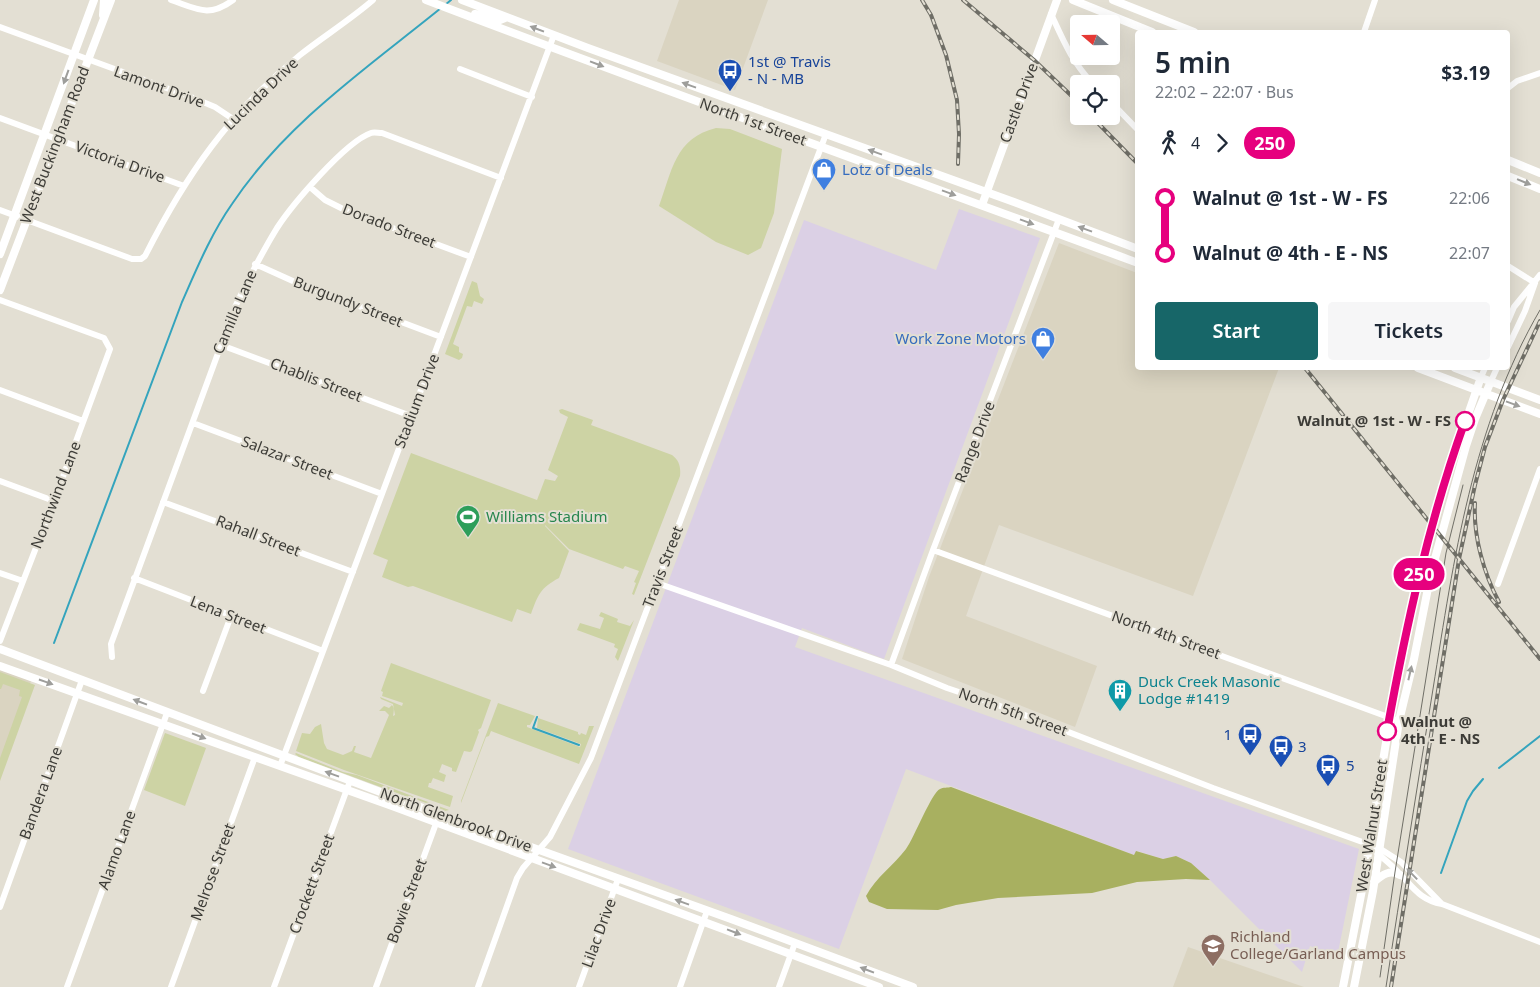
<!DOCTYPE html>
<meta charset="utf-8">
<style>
:root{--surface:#fff;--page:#f6f6f7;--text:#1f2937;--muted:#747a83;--accent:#176668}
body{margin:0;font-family:"Noto Sans",sans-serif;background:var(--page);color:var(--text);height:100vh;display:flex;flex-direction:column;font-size:19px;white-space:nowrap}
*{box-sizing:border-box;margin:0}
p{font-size:16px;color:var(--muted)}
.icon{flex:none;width:28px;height:28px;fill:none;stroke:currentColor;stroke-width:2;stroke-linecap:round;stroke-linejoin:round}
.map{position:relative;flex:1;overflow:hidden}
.drawer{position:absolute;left:1135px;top:30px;width:375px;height:340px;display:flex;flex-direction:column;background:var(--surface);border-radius:5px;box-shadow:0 5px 20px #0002}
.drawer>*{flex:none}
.badge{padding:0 10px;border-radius:16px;font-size:18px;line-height:32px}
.needle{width:32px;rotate:290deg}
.tools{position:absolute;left:1070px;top:15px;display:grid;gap:10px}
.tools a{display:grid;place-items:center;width:50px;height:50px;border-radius:5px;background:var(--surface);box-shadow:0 5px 20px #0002;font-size:25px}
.map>.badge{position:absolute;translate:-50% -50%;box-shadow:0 0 0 2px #fff}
.legs{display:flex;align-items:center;gap:8px;height:55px;padding:0 20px;font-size:16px}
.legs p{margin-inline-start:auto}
.summary{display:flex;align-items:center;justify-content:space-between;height:85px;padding:0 20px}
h1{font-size:28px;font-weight:600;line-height:38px}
.cta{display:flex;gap:10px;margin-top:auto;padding:10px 20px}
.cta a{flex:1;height:58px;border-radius:5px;background:var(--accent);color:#fff;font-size:20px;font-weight:600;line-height:58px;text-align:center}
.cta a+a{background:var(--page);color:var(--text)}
ul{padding:0 20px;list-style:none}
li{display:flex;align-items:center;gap:18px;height:55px;font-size:19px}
li i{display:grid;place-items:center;width:8px;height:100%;margin:0 6px;background:currentColor}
li i::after{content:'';width:12px;height:12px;margin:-6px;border:4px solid;border-radius:50%;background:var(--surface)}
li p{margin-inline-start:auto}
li:first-child i{background:linear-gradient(#0000 50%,currentColor 0)}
li:last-child i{background:linear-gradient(currentColor 50%,#0000 0)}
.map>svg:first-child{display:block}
.built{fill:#dad4c1}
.industrial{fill:#dbd0e5}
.green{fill:#cdd3a4}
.forest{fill:#a8b060}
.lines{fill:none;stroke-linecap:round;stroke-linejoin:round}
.stream{stroke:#34a4bd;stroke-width:2}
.minor{stroke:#fff;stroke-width:6}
.major{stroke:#fff;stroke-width:8}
.tram{stroke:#6f6e66;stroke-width:1}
.rail-casing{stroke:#6f6e66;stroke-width:4}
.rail{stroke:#e3dfd3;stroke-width:2;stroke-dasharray:5.5;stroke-linecap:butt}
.oneway{fill:#9e9e9b}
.line-1-casing{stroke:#fff;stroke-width:11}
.line-1{stroke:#e6007e;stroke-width:8}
.stop-1-dot{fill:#fff;stroke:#e6007e;stroke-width:2.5}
.labels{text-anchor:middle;stroke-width:4;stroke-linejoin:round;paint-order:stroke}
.transit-label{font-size:15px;fill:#164399;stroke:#e3dfd3;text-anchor:start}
.street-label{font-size:15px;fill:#3d3c37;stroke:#e3dfd3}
.shop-label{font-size:15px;fill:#366cbe;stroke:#e3dfd3;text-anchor:start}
.stop-label{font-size:15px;font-weight:bold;fill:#3d3c37;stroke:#e3dfd3;text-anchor:end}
.leisure-label{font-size:15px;fill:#27864d;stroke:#e3dfd3;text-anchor:start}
.culture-label{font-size:15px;fill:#0d838f;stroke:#e3dfd3;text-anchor:start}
.education-label{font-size:15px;fill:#785e54;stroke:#e3dfd3;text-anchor:start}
</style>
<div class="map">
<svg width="1540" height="987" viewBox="0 0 1540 987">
<rect width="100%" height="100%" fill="#e3dfd3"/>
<!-- built -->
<path class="built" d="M679,0H768L735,90L657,61Z
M1059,243L1137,273L1138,368H1279L1193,596L999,525L966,616L1097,666L1075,727L902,659L929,577Z
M0,669L31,681L0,767Z
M1188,947L1304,987H1173Z"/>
<!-- industrial -->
<path class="industrial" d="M959,209L1040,238L884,659L802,628L795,647L1359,849L1337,957L1310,946L1302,972L1210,880L1191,863L1176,856L1163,859L1137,851L1134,855L906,769L839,949L568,849L804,220L936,270Z"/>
<!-- green -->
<path class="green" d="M716,128L730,129L782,149L774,213L761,248L748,255L716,242L659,206C672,171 675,138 716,128Z
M472,281L477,283L480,296L484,299L482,304L474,301L472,307L467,306L453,344L459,347V352L463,354L462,358L459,360L445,354Z
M562,409L593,420L591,425L672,455C679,460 681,467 680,476L634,595L632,594L636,583L634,582L639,571L625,566L623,569L569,549L545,525V526L569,551L559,578C540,588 538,595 531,614L517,609L512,622L413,586L408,587L382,577L388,560L373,554L411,453L537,500L545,479L555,481L558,476L548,470L568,417L560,413L559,410Z
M601,612L618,619L617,622L630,626L634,620L618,661L615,657L618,649L614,647L615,644L577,630L580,623L600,629L604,618L599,616Z
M391,663L491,700L481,728L478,730L479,732L472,751L470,752L464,751L456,772L452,771V768L442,764L439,772L446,775L444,782L433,778L431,783H429L428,787L453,796L450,807L344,770L296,751L302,733L310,734L315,727L321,724L324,743L327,749L343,755L352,751L354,746H356L354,752L371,758L389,715L385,711H379L384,706L389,708L392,705L389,704H390C395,706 394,711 393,716L395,715L393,704L381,699L380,697L402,706L403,703L382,696L383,692L381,691Z
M0,672L35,685L0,781V758L22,697L19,696L20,690L3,684L1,689H0Z
M498,703L535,716L530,725H527V727L580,747L581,744L537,728L538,718L578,732V734L580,735L581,733L586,735L589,726H594L579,764L491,731L489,736L486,737L461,803V801Z
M165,733L206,748L185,806L144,790Z
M296,753L343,772L357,775L449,810L445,811C442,809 409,796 405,796L299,757L295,754Z"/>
<!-- forest -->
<path class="forest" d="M951,787L1134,855L1136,851L1163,859L1176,856L1191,863L1210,880L1186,879L1137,882L1092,893L998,898L956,905L938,910L887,909L869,902L866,896C876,877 894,865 906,849C914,838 932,792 940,789C943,787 948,788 951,787Z"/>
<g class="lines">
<!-- stream -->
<path class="stream" d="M445,5L451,0
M54,643L182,302C197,268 211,234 232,204C286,123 367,68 441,8
M537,717L533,728L579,745
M1499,768L1540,736
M1441,873L1467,801L1473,791L1483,779"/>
<!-- minor -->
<path class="minor" d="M171,0C197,9 209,18 233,0
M1051,14C1064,42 1071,60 1093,84
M0,27L191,97L215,107L233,119
M1364,32L1375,0
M460,69L532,97
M1508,88L1517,81L1540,73
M1111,102L1138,130
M0,118L184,186
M310,187L325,200L347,211L471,257
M0,210L132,259H141L145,256C186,175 229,113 300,55C324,36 350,20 373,0
M255,264L295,282L441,337
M1508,266L1535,283
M0,300L104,338L110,349L54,501L0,641
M1508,321L1514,307L1540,275
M221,345L411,416
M1508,347L1525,311L1535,283
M1481,377L1485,368
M1491,381L1497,368
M0,390L83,421
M193,423L382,494
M0,481L54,501
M163,502L353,572
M933,550L1399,721
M0,573L23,581
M134,578L323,651
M657,583L891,665L947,688L1009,709L1213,788L1379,848L1401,862L1442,904
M1498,584L1540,469
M112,657L111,644L235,307C248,280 261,254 277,228C292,205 345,142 371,133C374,132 378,133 382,133L501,178
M891,665L933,550L1059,219
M203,691L231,616
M280,766L554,35
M1369,845C1378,855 1389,862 1398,872C1413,887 1420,900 1442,904L1540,942
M0,907L82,680
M67,987L167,713
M171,987L255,757
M274,987L350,781
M376,987L438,818
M478,987L517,878L523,868L550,837L591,758L826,134
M579,987L618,879
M680,987L707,911
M779,987L795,943"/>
<!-- major -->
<path class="major" d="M426,0C662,90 900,175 1138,263
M462,0L588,48L1014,202L1138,249
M1073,0L1152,32
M1113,0L1194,32
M475,14L500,20L505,18
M103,15L104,0
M1508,160L1540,173
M1508,176L1540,189
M982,205L1057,0
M0,254L94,0
M0,290L111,0
M1418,368L1540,414
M1455,368L1540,400
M0,649L439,814L731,919L913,987
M0,666L392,806L879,987
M1374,882C1382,875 1390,869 1400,875
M1343,987L1362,890L1390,718L1420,571L1446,478L1481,377
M1354,987L1373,891L1399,721L1414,659L1431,573L1466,446L1475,419L1491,381"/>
<!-- tram -->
<path class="tram" d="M1380,977L1395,872L1446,553L1463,485
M1386,987C1401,888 1417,788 1433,689C1454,558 1472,427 1540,310"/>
<defs>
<path id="rail" d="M922,0L931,15L946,55L957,100L959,134L958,164
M963,0L1034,60L1079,103
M1091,116L1138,164
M1305,368L1540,659
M1475,503C1473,536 1484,574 1499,602
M1391,987L1459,559L1475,485L1485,447L1503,400L1540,321"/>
</defs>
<!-- rail casing -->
<use href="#rail" class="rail-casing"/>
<!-- rail -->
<use href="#rail" class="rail"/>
</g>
<!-- one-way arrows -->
<defs><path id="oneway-solid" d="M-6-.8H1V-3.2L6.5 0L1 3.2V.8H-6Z" transform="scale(1.25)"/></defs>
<g class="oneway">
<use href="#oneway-solid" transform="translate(537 29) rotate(-159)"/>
<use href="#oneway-solid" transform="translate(597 64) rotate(21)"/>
<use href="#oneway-solid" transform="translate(66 77) rotate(110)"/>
<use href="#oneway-solid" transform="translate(689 85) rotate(-160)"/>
<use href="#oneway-solid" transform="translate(875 152) rotate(-160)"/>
<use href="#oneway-solid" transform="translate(1524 182) rotate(22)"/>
<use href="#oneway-solid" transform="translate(949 193) rotate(20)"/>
<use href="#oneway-solid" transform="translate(1027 222) rotate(20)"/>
<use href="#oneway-solid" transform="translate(1085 229) rotate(-160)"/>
<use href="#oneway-solid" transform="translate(1513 404) rotate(20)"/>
<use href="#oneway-solid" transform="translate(1410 673) rotate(-77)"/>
<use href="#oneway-solid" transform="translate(46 682) rotate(19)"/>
<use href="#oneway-solid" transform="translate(140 702) rotate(-159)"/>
<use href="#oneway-solid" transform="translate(199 736) rotate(21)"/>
<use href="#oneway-solid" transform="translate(332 774) rotate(-160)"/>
<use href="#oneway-solid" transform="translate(549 865) rotate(20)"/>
<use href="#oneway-solid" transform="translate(1412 874) rotate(-134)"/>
<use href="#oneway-solid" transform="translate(682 902) rotate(-160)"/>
<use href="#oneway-solid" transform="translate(734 932) rotate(21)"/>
<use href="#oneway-solid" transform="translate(867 970) rotate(-159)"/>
</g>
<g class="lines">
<defs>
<path id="line-1" d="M1387,731C1406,626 1429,521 1465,421"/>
</defs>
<!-- line-1 casing -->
<use href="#line-1" class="line-1-casing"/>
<!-- line-1 -->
<use href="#line-1" class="line-1"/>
</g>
<!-- icons -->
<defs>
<symbol id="bus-pin" viewBox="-11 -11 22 30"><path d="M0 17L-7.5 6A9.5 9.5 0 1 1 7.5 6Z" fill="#1a4fb4" stroke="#e3dfd3"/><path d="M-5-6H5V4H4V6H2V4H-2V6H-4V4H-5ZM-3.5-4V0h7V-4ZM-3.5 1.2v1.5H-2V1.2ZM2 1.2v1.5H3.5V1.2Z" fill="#fff"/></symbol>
<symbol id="shop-pin" viewBox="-11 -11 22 30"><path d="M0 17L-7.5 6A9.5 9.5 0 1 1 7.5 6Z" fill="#3f7fe0" stroke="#e3dfd3"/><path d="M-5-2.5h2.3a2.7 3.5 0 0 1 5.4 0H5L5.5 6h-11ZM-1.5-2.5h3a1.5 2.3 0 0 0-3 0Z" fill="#fff"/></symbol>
<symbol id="stadium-pin" viewBox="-11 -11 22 30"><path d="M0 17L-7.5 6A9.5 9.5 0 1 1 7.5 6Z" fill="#2e9e5b" stroke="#e3dfd3"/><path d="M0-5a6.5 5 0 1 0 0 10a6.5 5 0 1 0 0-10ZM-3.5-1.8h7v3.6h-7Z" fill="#fff"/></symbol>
<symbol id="building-pin" viewBox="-11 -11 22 30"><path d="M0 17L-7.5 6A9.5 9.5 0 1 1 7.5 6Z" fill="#0f9aa8" stroke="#e3dfd3"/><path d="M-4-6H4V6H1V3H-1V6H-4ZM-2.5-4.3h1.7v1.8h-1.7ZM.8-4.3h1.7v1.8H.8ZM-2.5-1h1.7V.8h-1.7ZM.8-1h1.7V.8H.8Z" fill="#fff"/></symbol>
<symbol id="university-pin" viewBox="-11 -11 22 30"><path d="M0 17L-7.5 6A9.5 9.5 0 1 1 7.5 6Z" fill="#8d6e63" stroke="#e3dfd3"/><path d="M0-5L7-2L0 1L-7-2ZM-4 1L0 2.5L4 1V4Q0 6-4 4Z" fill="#fff"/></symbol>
</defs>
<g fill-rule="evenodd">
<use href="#bus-pin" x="716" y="57" width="28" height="38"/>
<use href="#shop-pin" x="810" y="156" width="28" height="38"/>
<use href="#shop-pin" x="1029" y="325" width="28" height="38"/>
<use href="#stadium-pin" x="454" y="503" width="28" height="38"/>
<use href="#building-pin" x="1106" y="677" width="28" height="38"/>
<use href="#bus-pin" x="1236" y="721" width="28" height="38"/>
<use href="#bus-pin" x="1267" y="733" width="28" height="38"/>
<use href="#bus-pin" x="1314" y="752" width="28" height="38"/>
<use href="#university-pin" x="1199" y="932" width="28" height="38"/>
</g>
<!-- markers -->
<g class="stop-1-dot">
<circle cx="1465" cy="421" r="9"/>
<circle cx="1387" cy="731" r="9"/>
</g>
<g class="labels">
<!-- transit labels -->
<g class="transit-label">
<text x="748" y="67">1st @ Travis<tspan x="748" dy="17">- N - MB</tspan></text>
<text x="1232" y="740" text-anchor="end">1</text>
<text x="1298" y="752">3</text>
<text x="1346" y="771">5</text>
</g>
<!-- street labels -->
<g class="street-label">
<text transform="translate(159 87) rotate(20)" y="5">Lamont Drive</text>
<text transform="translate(261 94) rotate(-44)" y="5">Lucinda Drive</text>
<text transform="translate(1019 103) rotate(-70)" y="5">Castle Drive</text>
<text transform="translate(753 122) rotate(20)" y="5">North 1st Street</text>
<text transform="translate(55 145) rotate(-69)" y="5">West Buckingham Road</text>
<text transform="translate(120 162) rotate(20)" y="5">Victoria Drive</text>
<text transform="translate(389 226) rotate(21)" y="5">Dorado Street</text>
<text transform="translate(348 302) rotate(21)" y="5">Burgundy Street</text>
<text transform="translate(235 312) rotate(-67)" y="5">Camilla Lane</text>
<text transform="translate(316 380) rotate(21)" y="5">Chablis Street</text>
<text transform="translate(417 401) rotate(-69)" y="5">Stadium Drive</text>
<text transform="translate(975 442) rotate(-69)" y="5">Range Drive</text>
<text transform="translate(287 458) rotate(21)" y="5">Salazar Street</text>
<text transform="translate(56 495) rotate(-69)" y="5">Northwind Lane</text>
<text transform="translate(258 536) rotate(21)" y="5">Rahall Street</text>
<text transform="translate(663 567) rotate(-69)" y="5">Travis Street</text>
<text transform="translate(228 615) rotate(21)" y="5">Lena Street</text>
<text transform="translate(1166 635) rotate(20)" y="5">North 4th Street</text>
<text transform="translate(1013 712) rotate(20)" y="5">North 5th Street</text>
<text transform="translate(41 793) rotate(-70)" y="5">Bandera Lane</text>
<text transform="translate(456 820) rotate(20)" y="5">North Glenbrook Drive</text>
<text transform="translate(1372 826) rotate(-81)" y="5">West Walnut Street</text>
<text transform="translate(117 850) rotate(-70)" y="5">Alamo Lane</text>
<text transform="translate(213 872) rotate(-70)" y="5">Melrose Street</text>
<text transform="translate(312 884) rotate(-70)" y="5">Crockett Street</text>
<text transform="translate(407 901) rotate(-70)" y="5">Bowie Street</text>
<text transform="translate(599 933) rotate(-70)" y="5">Lilac Drive</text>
</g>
<!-- shop labels -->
<g class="shop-label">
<text x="842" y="175">Lotz of Deals</text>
<text x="1026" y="344" text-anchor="end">Work Zone Motors</text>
</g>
<!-- stop labels -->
<g class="stop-label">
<text x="1451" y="426">Walnut @ 1st - W - FS</text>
<text x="1401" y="727" text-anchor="start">Walnut @<tspan x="1401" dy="17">4th - E - NS</tspan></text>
</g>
<!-- leisure labels -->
<g class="leisure-label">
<text x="486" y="522">Williams Stadium</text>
</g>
<!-- culture labels -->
<g class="culture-label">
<text x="1138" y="687">Duck Creek Masonic<tspan x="1138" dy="17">Lodge #1419</tspan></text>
</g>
<!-- education labels -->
<g class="education-label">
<text x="1230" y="942">Richland<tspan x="1230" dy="17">College/Garland Campus</tspan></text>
</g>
</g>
</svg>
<div class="tools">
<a><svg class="needle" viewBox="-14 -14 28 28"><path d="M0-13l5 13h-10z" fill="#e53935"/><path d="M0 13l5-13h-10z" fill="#747a83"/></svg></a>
<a><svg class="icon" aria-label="locate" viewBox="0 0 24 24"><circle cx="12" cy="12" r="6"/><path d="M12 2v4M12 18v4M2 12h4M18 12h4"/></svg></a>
</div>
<b class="badge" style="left:1419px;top:574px;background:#e6007e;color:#fff">250</b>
<section class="drawer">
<div class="summary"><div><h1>5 min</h1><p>22:02 – 22:07 · Bus</p></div><b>$3.19</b></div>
<div class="legs"><svg class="icon" aria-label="walk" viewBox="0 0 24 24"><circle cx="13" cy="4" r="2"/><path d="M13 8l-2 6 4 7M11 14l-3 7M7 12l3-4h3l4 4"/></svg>4<svg class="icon" aria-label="forward" viewBox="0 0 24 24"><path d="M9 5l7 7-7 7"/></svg><b class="badge" style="background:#e6007e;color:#fff">250</b></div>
<ul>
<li><i style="color:#e6007e"></i><b>Walnut @ 1st - W - FS</b><p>22:06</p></li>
<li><i style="color:#e6007e"></i><b>Walnut @ 4th - E - NS</b><p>22:07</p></li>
</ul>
<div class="cta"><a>Start</a><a>Tickets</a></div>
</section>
</div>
